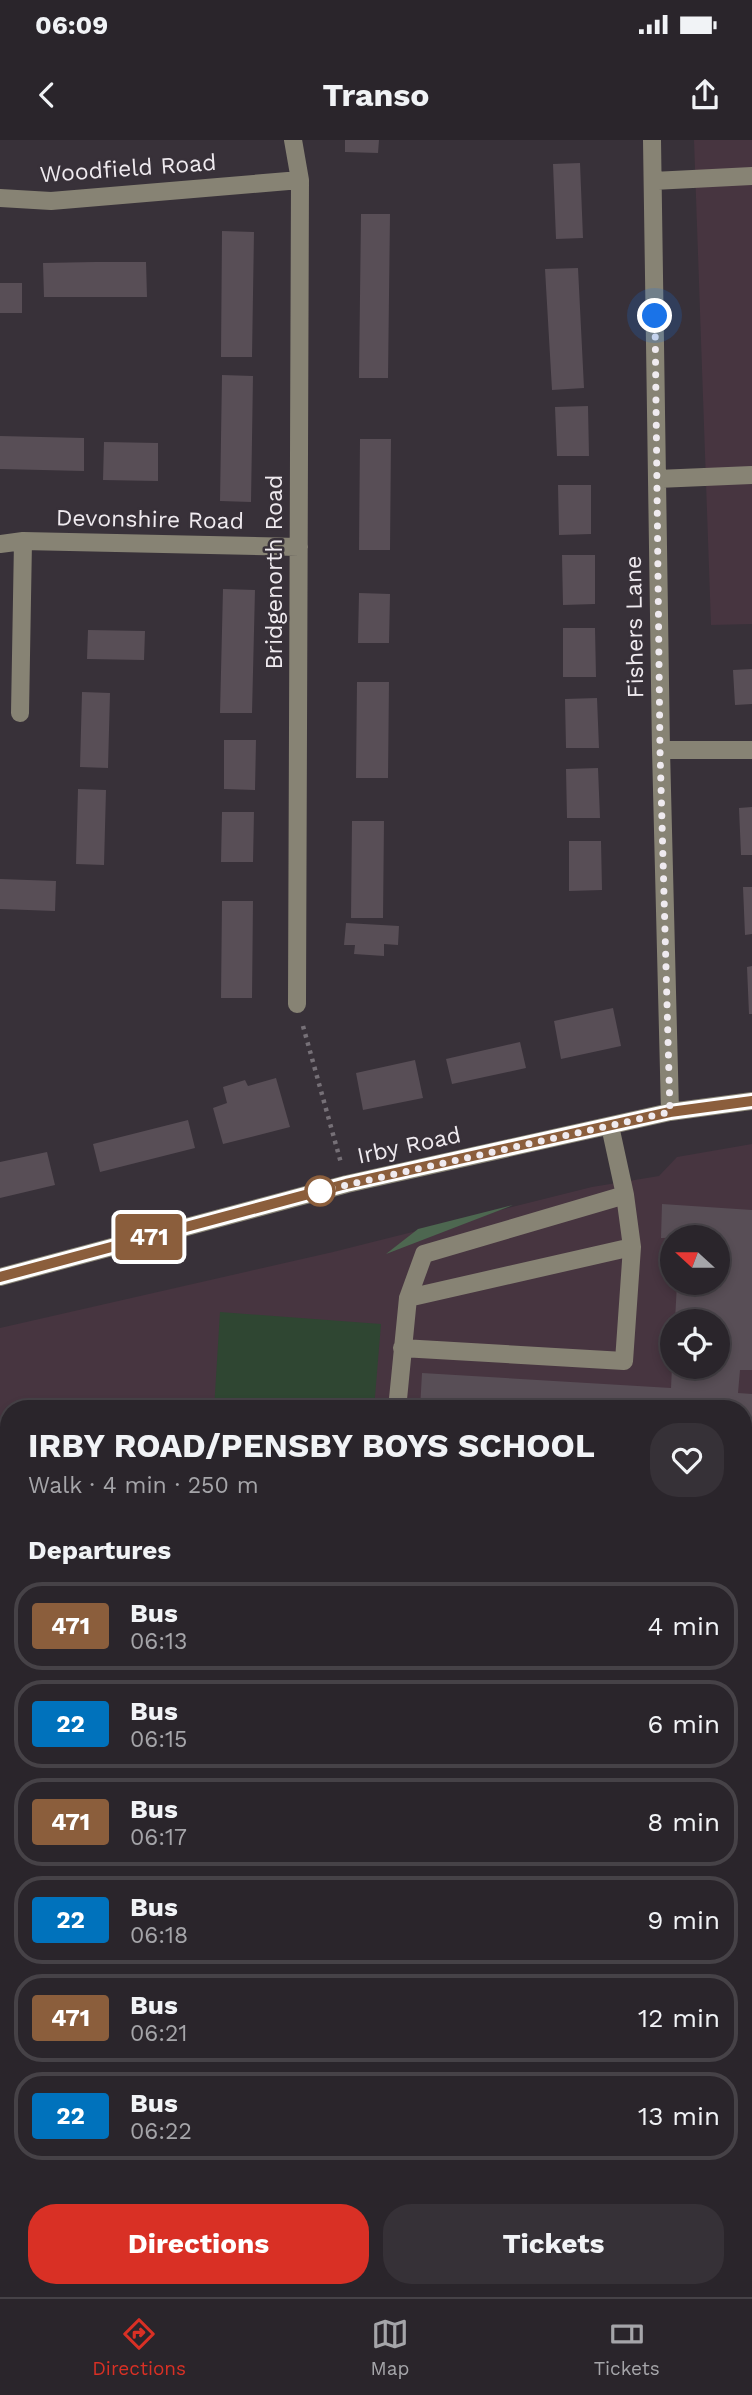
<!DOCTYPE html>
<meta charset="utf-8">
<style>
:root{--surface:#2a252b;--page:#363137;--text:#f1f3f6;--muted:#a5a5a9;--line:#464247;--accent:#d93025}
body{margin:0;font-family:"Work Sans",sans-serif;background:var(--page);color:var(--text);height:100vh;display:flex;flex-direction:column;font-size:26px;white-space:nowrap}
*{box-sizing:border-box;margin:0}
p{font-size:23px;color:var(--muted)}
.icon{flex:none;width:38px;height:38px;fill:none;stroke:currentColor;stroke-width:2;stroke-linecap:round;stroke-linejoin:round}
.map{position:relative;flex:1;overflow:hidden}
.sheet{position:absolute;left:0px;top:1260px;width:752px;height:898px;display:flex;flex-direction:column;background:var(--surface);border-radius:28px 28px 0 0;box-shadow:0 4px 10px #0003,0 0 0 2px var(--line)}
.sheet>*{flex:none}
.badge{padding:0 14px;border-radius:5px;font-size:24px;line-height:46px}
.needle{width:46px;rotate:291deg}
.tools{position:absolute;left:660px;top:1085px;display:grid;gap:14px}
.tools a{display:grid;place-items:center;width:70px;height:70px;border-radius:50%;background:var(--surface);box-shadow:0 4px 10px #0003,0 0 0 2px var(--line);font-size:35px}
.you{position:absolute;width:35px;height:35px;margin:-18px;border:5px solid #fff;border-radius:50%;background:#1a73e8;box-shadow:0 0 0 10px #1a73e833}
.map>.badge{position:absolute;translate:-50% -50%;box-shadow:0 0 0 4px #fff}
h2{padding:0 28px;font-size:26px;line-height:63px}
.round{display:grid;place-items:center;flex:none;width:74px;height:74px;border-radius:28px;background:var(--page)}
.headline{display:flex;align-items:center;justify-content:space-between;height:119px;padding:0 28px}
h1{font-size:33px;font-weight:700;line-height:52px}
.button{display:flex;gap:14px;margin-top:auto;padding:14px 28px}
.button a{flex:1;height:80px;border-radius:28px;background:var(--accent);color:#fff;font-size:28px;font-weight:700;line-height:80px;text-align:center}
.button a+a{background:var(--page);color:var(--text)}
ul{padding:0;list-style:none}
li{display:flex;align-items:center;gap:21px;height:88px;margin:0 14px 10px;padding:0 14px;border:4px solid var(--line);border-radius:28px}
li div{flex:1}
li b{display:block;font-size:26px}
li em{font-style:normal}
li .badge{min-width:77px;font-weight:700;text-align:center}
.status{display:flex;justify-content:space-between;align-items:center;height:49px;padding:0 35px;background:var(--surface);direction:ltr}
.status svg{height:19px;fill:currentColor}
header{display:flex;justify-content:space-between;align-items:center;height:91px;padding:0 28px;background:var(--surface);font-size:32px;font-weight:700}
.dock{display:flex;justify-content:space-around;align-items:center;height:98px;border-top:2px solid var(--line);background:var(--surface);font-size:19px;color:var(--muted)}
.dock a{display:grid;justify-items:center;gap:4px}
.dock .selected{color:var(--accent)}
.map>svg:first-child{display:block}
.education{fill:#473540;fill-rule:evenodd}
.green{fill:#2f4632}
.forest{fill:#4d6750}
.building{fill:#584e56}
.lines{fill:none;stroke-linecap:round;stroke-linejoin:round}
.path{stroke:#767077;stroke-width:4.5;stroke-dasharray:3.5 5;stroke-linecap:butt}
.minor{stroke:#878374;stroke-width:18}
.line-casing{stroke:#fff;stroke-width:16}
.line{stroke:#8b5e3c;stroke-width:10}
.walk{stroke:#efeaef;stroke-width:7;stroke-dasharray:0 12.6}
.stop-dot{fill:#fff;stroke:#8b5e3c;stroke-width:3.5}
.labels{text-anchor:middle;stroke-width:5;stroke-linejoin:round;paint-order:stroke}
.street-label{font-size:23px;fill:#efeaef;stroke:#383139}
</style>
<div class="status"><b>06:09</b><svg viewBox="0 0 49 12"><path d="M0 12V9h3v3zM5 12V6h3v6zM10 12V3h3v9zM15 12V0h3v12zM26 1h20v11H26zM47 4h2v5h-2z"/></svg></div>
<header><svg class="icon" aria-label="back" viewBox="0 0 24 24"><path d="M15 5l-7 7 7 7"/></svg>Transo<svg class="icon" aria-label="share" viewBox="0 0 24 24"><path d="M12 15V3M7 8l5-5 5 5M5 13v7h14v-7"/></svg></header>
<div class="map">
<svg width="752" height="2157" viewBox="0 0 752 2157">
<rect width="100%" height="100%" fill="#383139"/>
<!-- education -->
<path class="education" d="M694,0H752V484L711,485Z
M752,1004V2109H744V1269H9V1981L0,1979V1188L333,1112L592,1047L659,1036L677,1017ZM672,1097H718V1143H672ZM672,1181H718V1227H672Z"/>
<!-- green -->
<path class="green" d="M220,1172L381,1184L374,1269H214Z
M744,1831H752V1989L744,1988Z"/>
<!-- forest -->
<path class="forest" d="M513,1065L386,1114L418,1089Z"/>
<!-- building -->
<path class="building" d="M345,0H379L378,13L345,12Z
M580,23L583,98L556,99L553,24Z
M361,74H390L388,238H359Z
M222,91L254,92L252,217H221Z
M95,122H146L147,157H44L43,123Z
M578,128L584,248L552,250L545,129Z
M0,143H22V173H0Z
M222,235L253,236L251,362L220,361Z
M588,266L589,316H557L555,267Z
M0,296L84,298V331L0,329Z
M360,299H391L390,410H359Z
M104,302L158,303V341L103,340Z
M558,345H591V394L559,395Z
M562,415H595V464L563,465Z
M223,449L255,450L252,573H220Z
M359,453L390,454L389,503H358Z
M563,488H595L596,537H563Z
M88,490L145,491L144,520L87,519Z
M752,529V564L735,565L733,530Z
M357,542H389L388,638H356Z
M82,552L110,553L108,628L80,627Z
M597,558L599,608H566L565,559Z
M224,600H256L255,650L224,649Z
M598,628L600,678H567L566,629Z
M78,649L106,650L104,725L76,724Z
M752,667V715H741L739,668Z
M222,672H254L253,722H221Z
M352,681H384L383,778H351Z
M569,701H601L602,750L569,751Z
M0,739L56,741L55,771L0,769Z
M743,747H752V794L745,795Z
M222,761H253L252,858H221Z
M346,783L399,786L398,805L384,804V816L354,814L355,805H344Z
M752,826V874H749L747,827Z
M613,868L621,906L561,919L554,881Z
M520,902L526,928L452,944L446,919Z
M415,920L423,958L363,970L356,933Z
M276,938L290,987L223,1004L213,968L227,963L223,947L245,940L248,946Z
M188,980L195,1008L100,1032L93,1004Z
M47,1012L55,1045L0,1058V1022Z
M662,1064L752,1070V1230H740L738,1253L752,1254V1306L744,1305V1269H420L422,1233L671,1248L672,1227H718V1181H675L677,1143H718V1097L661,1098Z"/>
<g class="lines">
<!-- path -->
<path class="path" d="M303,886L341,1023"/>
<!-- minor -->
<path class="minor" d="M293,0L300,40L297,864
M652,0L661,610L670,972
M653,41L752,36
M0,58L51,61L300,40
M657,339L752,335
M0,404L23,401L299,407
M20,573L23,401
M661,610H752
M0,1137L347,1044L670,972L752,961
M408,1158L632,1107
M402,1208L624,1221L632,1107L625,1055
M397,1269L408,1158L424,1114L625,1055L610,986"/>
</g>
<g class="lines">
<defs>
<path id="line" d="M0,1137L346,1044L670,972L752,961"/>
</defs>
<!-- line casing -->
<use href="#line" class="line-casing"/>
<!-- line -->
<use href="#line" class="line"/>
<!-- walk -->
<path class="walk" d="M320,1051L670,972L660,610L655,176"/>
</g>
<!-- markers -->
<circle class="stop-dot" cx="320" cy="1051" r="14"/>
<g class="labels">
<!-- street labels -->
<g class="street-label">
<text transform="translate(128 28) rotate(-4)" y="8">Woodfield Road</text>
<text transform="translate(150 379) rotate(1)" y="8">Devonshire Road</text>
<text transform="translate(274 432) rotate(-90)" y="8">Bridgenorth Road</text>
<text transform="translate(634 487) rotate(-91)" y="8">Fishers Lane</text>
<text transform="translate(409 1005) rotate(-12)" y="8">Irby Road</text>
</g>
</g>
</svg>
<div class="tools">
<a><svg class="needle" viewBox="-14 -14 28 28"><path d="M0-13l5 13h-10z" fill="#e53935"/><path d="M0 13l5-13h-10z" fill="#a5a5a9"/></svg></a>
<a><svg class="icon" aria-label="locate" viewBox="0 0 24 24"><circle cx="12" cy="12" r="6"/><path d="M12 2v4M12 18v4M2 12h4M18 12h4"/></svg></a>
</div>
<div class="you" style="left:655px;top:176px"></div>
<b class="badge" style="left:149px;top:1097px;background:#8b5e3c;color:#fff">471</b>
<section class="sheet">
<div class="headline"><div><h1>IRBY ROAD/PENSBY BOYS SCHOOL</h1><p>Walk · 4 min · 250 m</p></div><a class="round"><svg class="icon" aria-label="heart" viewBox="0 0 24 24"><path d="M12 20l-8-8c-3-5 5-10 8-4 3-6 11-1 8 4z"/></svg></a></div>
<h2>Departures</h2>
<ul>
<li><span class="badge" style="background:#8b5e3c;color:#fff">471</span><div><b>Bus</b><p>06:13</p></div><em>4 min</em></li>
<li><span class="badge" style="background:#0072bc;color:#fff">22</span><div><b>Bus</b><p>06:15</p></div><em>6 min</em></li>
<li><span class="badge" style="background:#8b5e3c;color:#fff">471</span><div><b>Bus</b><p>06:17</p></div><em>8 min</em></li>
<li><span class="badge" style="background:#0072bc;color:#fff">22</span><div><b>Bus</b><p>06:18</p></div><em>9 min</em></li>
<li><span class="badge" style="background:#8b5e3c;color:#fff">471</span><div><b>Bus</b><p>06:21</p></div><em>12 min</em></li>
<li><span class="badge" style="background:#0072bc;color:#fff">22</span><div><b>Bus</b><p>06:22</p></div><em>13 min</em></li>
</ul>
<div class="button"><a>Directions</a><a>Tickets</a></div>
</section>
</div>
<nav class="dock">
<a class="selected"><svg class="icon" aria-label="directions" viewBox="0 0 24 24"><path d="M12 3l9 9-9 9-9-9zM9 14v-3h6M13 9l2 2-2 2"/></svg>Directions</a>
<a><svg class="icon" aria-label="map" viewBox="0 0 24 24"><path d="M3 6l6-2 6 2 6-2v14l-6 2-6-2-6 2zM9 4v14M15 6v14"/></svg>Map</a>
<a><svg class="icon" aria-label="tickets" viewBox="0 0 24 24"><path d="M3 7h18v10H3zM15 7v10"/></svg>Tickets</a>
</nav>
